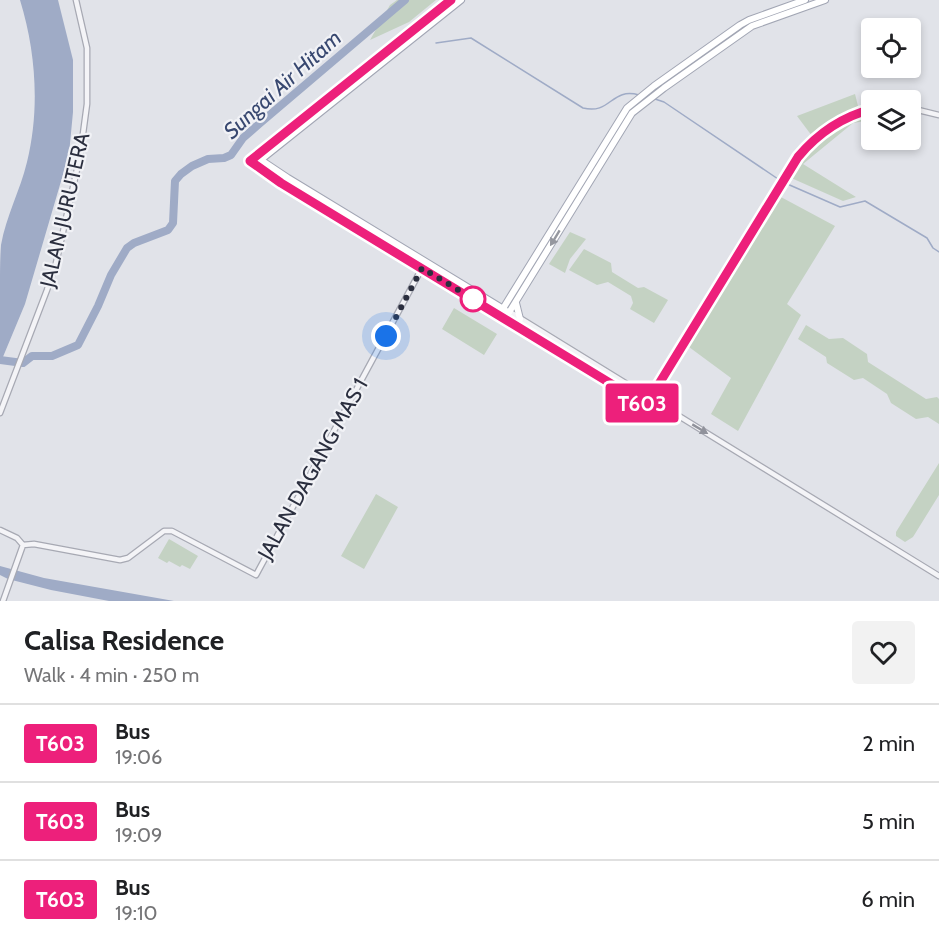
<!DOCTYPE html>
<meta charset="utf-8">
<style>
:root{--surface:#fff;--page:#f2f2f2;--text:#202124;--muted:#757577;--line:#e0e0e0}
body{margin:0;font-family:Cabin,sans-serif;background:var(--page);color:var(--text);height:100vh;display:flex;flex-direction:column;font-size:22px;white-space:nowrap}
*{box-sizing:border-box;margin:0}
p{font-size:20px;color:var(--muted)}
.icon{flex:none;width:33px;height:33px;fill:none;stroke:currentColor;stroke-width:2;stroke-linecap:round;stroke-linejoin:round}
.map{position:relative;height:601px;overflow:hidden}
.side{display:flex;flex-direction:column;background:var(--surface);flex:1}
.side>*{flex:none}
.badge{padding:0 12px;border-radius:4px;font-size:21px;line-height:39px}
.fabs{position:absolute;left:861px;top:18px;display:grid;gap:12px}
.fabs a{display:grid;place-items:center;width:60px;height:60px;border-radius:6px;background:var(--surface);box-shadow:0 3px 9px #0003;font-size:30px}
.you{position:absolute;width:30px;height:30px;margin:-15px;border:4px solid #fff;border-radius:50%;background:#1a73e8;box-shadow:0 0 0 9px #1a73e833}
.map>.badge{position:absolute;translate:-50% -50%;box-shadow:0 0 0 3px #fff}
.round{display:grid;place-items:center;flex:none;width:63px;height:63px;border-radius:6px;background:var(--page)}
.head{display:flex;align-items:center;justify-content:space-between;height:102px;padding:0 24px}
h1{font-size:28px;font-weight:800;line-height:45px}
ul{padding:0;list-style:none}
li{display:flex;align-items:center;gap:18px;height:78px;padding:0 24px;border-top:2px solid var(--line)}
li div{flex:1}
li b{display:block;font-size:22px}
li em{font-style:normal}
li .badge{min-width:66px;font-weight:700;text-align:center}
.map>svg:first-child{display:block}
.green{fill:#c4d2c3}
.water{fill:#9fabc6}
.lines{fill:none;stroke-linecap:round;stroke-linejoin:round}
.stream{stroke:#9fabc6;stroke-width:1.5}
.river{stroke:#9fabc6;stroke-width:8}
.minor-casing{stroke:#a7a9b3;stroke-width:7}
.major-casing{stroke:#a2a6b4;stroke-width:8}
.minor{stroke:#f4f4f7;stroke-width:4.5}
.major{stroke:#fff;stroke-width:6}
.oneway{fill:#95979f}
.oneway2{fill:#90929b}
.line-casing{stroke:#fff;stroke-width:14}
.line{stroke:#ed207b;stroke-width:9}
.walk{stroke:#2b2f3f;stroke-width:6;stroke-dasharray:0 10.8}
.stop-dot{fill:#fff;stroke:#ed207b;stroke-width:3}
.labels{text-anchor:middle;stroke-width:4.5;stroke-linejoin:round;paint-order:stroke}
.street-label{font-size:21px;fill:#2b2f3f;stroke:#f1f2f6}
.water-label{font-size:22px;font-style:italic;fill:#384870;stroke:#f1f2f6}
</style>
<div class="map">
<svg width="939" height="601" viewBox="0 0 939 601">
<rect width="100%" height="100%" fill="#e1e3e9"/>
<!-- green -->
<path class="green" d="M397,0H436L409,22L370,40L390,5Z
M855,94L859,110L837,118L812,136L797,116Z
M871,111V120L853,123L803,164L856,197L843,201L789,177C815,142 827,123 871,111Z
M779,196L835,226L787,304L801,315L738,431L711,414L731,378L689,347Z
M570,232L586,239L570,259L565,273L549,264Z
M584,249L611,263L612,272L638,288L644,287L668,300L654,323L630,309L633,303L631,296L608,282L597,285L569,270Z
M454,308L497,334L484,355L442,329Z
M806,325L829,339L843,338L867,354L868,362L926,399L937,397L939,399V424L928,417L916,419L891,403L887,394L863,378L854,380L827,363L826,357L798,339Z
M939,463V495L913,537L905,542L896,536V532Z
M376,494L398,507L364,569L341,556Z
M169,539L198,556L190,569L182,565L180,567L169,561L167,563L158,558Z"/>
<!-- water -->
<path class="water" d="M20,0H58L73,60V112L69,154L25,304L0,364C0,338 0,312 0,286C0,273 0,258 1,245C6,216 20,191 27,162C40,109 36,52 20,0Z
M0,566L44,578L174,601H109L51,590L8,579L0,575Z"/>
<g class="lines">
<!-- stream -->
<path class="stream" d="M436,43L471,38L583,108C611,115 611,87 639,95
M655,99L664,102L781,181
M785,183L840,207L865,201L927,238L933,248L939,252"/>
<!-- river -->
<path class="river" d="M0,360L23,363L32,356H52L78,345L98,306L111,275L127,248L134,243L168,230L173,223L175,181L181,174L192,166L208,159L224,158L231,155L243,138L259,124L405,0"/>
<defs>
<path id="minor" d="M910,108L939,115
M510,312L939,576
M505,319L647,405L798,157C818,133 841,117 872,109
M639,391H649L657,388
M635,400L640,410V417
M0,413L47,290L56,263L80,156L87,104V48L76,0
M0,530L17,538L23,545
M23,545L34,544L120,560L128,558L164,531H172L256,575L422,268
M3,601L23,545"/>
<path id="major" d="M451,0L250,161L281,182L505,319L632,113L664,88L752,26L825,0
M255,156L288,178L505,310
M258,162L461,0
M516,303L520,319
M499,315L627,108L654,86L740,25L749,20L805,0"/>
</defs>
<!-- minor casing -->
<use href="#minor" class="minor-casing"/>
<!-- major casing -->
<use href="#major" class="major-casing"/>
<!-- minor -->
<use href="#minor" class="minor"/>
<!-- major -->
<use href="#major" class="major"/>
</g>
<!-- one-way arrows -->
<defs><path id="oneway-solid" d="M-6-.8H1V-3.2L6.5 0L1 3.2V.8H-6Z" transform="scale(1.5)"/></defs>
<use class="oneway" href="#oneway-solid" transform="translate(555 238) rotate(121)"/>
<use class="oneway2" href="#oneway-solid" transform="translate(700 429) rotate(31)"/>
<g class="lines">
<defs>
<path id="line" d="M451,0L250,161L281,183L646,405L798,157C818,133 841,117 872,109"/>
</defs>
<!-- line casing -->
<use href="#line" class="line-casing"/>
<!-- line -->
<use href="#line" class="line"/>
<!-- walk -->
<path class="walk" d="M386,336L422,268L480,303L473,299"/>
</g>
<!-- markers -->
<circle class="stop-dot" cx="473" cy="299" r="12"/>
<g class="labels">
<!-- street labels -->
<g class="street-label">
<text transform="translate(65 210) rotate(-77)" y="7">JALAN JURUTERA</text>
<text transform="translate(313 469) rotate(-61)" y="7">JALAN DAGANG MAS 1</text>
</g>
<!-- water labels -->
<g class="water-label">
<text transform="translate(282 84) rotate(-42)" y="8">Sungai Air Hitam</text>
</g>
</g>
</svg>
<div class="fabs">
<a><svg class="icon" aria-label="locate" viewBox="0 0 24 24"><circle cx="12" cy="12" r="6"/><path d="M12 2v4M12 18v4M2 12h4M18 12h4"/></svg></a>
<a><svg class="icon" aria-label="layers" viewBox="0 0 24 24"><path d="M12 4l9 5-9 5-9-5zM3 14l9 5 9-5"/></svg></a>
</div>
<div class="you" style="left:386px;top:336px"></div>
<b class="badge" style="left:642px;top:403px;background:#ed207b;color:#fff">T603</b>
</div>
<section class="side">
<div class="head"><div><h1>Calisa Residence</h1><p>Walk · 4 min · 250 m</p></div><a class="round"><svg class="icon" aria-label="heart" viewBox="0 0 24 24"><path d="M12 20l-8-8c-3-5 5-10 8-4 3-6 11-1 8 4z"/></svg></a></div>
<ul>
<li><span class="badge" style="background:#ed207b;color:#fff">T603</span><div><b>Bus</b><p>19:06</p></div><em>2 min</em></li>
<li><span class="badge" style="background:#ed207b;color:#fff">T603</span><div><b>Bus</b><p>19:09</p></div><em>5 min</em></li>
<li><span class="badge" style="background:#ed207b;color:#fff">T603</span><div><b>Bus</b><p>19:10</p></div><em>6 min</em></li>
</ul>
</section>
